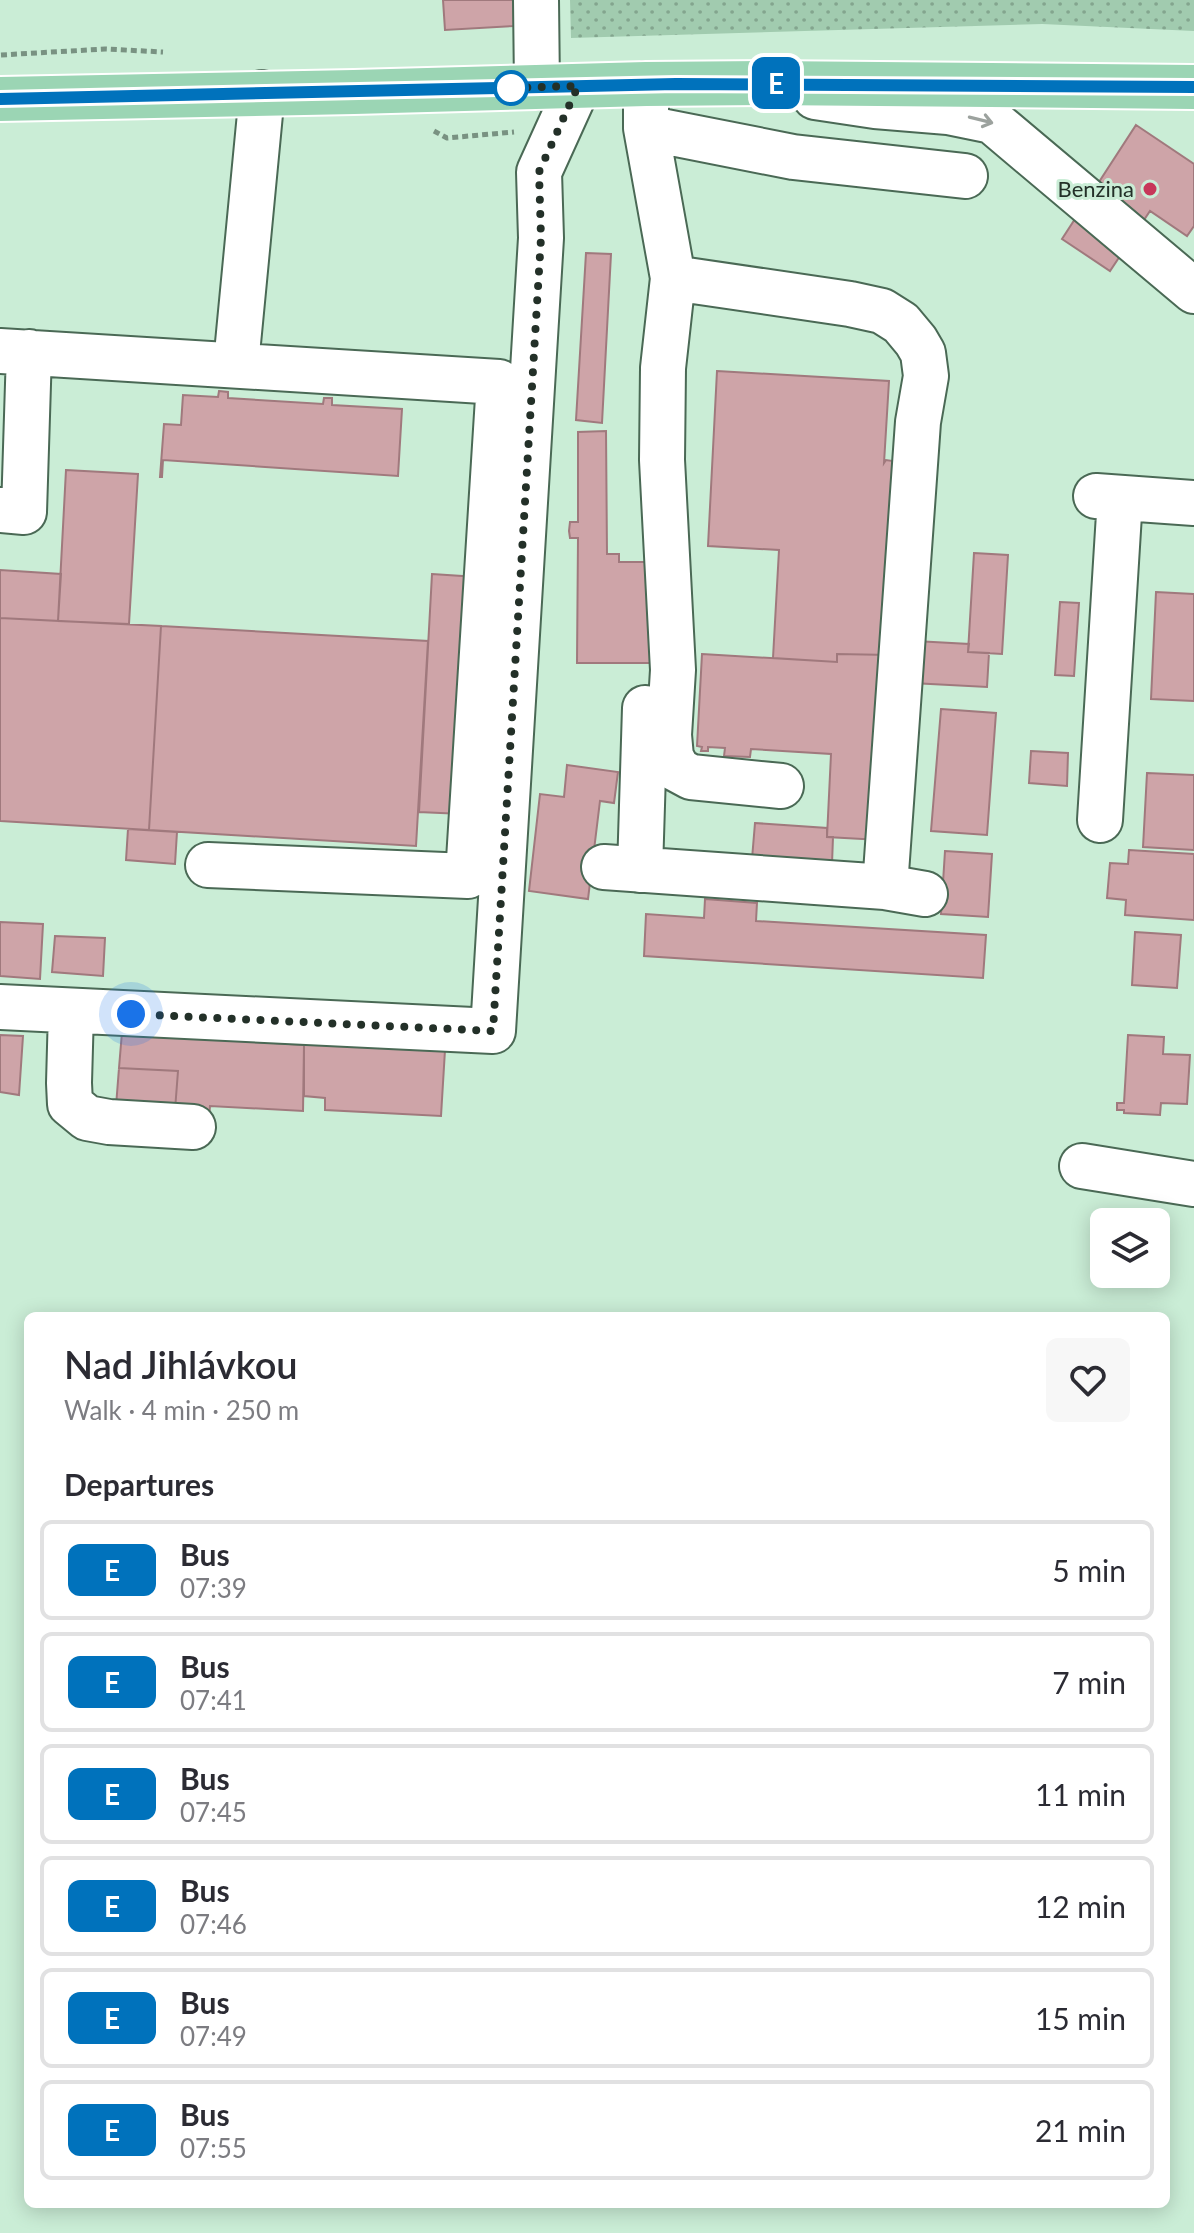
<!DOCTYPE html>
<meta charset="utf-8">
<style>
:root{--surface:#fff;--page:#f7f7f7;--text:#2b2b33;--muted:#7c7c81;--line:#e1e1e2}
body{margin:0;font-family:Lato,sans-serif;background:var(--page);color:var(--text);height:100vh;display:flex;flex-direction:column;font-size:30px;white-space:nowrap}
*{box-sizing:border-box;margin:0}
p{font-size:26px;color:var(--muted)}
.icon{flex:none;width:44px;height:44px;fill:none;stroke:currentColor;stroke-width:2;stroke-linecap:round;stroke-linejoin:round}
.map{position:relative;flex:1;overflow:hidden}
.details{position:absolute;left:24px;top:1312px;width:1146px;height:896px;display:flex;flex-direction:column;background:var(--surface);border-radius:12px;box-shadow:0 4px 20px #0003}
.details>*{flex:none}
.badge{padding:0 16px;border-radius:12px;font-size:28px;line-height:52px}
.buttons{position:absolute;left:1090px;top:1208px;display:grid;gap:16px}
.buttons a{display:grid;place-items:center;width:80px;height:80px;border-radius:12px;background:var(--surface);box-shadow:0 4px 20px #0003;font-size:40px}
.you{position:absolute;width:40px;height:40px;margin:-20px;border:6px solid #fff;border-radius:50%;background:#1a73e8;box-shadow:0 0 0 12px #1a73e833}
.map>.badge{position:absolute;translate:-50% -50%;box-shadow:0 0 0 4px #fff}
h2{padding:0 40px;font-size:30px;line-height:72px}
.round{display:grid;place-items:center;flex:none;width:84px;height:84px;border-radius:12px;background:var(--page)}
.summary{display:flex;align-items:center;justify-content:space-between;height:136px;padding:0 40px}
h1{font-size:38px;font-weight:600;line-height:60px}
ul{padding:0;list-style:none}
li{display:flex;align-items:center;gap:24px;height:100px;margin:0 16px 12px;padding:0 24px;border:4px solid var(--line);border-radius:12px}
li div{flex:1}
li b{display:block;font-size:30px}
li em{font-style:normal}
li .badge{min-width:88px;font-weight:700;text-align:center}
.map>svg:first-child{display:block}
.grass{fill:url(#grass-dots)}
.building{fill:#cea4a8;stroke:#a0797d;stroke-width:2}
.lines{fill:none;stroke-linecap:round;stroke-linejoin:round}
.minor-casing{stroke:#4a6955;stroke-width:48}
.major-casing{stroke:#fff;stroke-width:48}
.path{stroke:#799282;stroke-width:5;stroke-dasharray:6 4;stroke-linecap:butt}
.minor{stroke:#fff;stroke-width:44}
.major{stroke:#9bd5b4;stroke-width:44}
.oneway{stroke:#9ca29e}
.line-casing{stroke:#fff;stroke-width:18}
.line{stroke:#0072bc;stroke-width:12}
.walk{stroke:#233028;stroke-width:8;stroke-dasharray:0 14.4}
.stop-dot{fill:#fff;stroke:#0072bc;stroke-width:4}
.poi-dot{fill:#c73759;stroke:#caedd6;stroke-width:3}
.labels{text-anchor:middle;stroke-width:6;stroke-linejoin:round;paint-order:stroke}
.poi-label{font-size:22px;fill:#233028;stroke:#caedd6;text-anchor:end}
</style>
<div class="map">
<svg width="1194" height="2233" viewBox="0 0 1194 2233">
<defs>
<pattern id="grass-dots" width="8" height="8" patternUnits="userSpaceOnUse" patternTransform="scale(2)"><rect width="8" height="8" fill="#a1cbaf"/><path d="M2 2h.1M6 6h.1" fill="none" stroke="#83a58e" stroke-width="1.8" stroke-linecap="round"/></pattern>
</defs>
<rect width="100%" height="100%" fill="#caedd6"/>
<!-- grass -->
<path class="grass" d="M570,0H1194V31L1042,24L571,38Z"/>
<!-- building -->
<path class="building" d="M443,0H513L514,26L445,30Z
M1136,125L1194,164V226L1187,236L1150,211L1110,271L1062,239Z
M586,253L611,254L602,423L576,420Z
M717,371L889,381L884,463L886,460L893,461L890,655L837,654V662L773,658L779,550L708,546Z
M219,391L228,392V398L323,404L324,398H332V405L402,409L398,476L163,460L162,477H160L164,424L181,425L183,395L218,397Z
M606,431L607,554H619V562H653V663H577L578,538H570L569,531L570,522H578V432Z
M66,470L138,474L129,624L58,621Z
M974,553L1008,555L1002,654L968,652Z
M0,570L61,574L58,621L0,618Z
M432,574L477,577L462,814L419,812Z
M1156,592L1194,594V701L1151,699Z
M1060,602L1079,603L1074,676L1055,675Z
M0,618L161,626L149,830L0,821Z
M161,626L428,641L416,846L149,830Z
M915,641L969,644L968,652L989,653L987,687L912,683Z
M702,654L837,662V654L890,655L880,840L827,837L831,754L751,749L750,757L724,756L725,748L708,747V751H701L702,747L697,746Z
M941,709L996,713L987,835L931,831Z
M1031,751L1068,753L1067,786L1029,783Z
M567,765L618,772L614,803L600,801L588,899L529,891L540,794L564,797Z
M1147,773L1194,775V850L1143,847Z
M755,823L827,828V837H833L832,864L752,859Z
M128,829L177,832L175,864L126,860Z
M1129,850L1194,854V920L1125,915L1126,900L1107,898L1110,863L1128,864Z
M945,851L992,854L988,917L941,914Z
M705,899L757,903L756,921L986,935L983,978L644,956L646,914L704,918Z
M0,922L43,924L40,979L0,976Z
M1135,932L1181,935L1177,988L1132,985Z
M55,936L105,938L103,976L52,972Z
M122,1032L243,1039V1041L304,1045L303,1111L210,1106L209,1119L174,1123L178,1071L119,1068Z
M0,1035L23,1036L19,1095L0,1092Z
M1128,1035L1164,1037L1163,1054L1190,1055L1187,1104L1161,1103L1160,1115L1124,1113V1110H1117V1103H1124Z
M304,1043L445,1050L441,1116L325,1110V1098L304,1096Z
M119,1068L178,1071L174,1123L115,1119Z"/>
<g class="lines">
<defs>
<path id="minor" d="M536,0L537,87
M646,84V128L673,278L663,368L662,460L673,670L669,735L671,757L678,770L691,777L781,786
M815,97L875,106L948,112L992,121L1194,291
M646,128L793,157L965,176
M673,278L850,304L882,311L901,323L916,341L923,353L926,376L918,422L885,887
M0,351L499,382L468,876L208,865
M236,364L262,93
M1096,496L1194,503
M0,510L24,512L29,352
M1100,820L1120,498
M604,867L885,887L925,894
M640,870L645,708
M0,1007L493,1031L541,238L539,172L578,86
M71,1011L69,1083L70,1104L87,1118L109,1122L193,1127
M1082,1166L1194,1184"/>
<path id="major" d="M0,99L354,92L646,84L767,83L1194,87"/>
</defs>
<!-- minor casing -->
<use href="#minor" class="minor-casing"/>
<!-- major casing -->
<use href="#major" class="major-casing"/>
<!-- path -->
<path class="path" d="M1,55L105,49L163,52
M434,131L447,138L514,132"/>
<!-- minor -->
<use href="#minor" class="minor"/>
<!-- major -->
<use href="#major" class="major"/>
</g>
<!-- one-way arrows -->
<defs><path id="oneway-shaft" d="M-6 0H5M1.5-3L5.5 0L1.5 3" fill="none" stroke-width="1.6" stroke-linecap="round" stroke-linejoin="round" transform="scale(2)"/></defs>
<use class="oneway" href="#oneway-shaft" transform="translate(981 120) rotate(14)"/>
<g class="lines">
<defs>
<path id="line" d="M0,99L676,84L1194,87"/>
</defs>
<!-- line casing -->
<use href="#line" class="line-casing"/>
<!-- line -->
<use href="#line" class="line"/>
<!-- walk -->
<path class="walk" d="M131,1014L493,1031L541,238L539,172L578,86L506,88H511"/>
</g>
<!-- markers -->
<circle class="stop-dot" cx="511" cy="88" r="16"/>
<circle class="poi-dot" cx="1150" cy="189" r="8"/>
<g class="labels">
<!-- poi labels -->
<g class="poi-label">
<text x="1134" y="197">Benzina</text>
</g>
</g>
</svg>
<div class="buttons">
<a><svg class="icon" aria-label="layers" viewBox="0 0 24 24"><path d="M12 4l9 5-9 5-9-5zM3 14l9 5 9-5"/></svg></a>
</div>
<div class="you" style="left:131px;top:1014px"></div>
<b class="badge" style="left:776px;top:83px;background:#0072bc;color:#fff">E</b>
<section class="details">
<div class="summary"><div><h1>Nad Jihlávkou</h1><p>Walk · 4 min · 250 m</p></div><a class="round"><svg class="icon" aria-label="heart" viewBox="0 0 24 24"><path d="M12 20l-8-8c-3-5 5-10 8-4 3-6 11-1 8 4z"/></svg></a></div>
<h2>Departures</h2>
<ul>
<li><span class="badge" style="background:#0072bc;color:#fff">E</span><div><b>Bus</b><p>07:39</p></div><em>5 min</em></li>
<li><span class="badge" style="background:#0072bc;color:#fff">E</span><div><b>Bus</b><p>07:41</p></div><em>7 min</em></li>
<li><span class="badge" style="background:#0072bc;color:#fff">E</span><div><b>Bus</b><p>07:45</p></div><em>11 min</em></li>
<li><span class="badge" style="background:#0072bc;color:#fff">E</span><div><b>Bus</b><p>07:46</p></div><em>12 min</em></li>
<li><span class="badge" style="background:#0072bc;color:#fff">E</span><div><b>Bus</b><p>07:49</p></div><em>15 min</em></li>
<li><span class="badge" style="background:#0072bc;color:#fff">E</span><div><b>Bus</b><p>07:55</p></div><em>21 min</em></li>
</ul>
</section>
</div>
